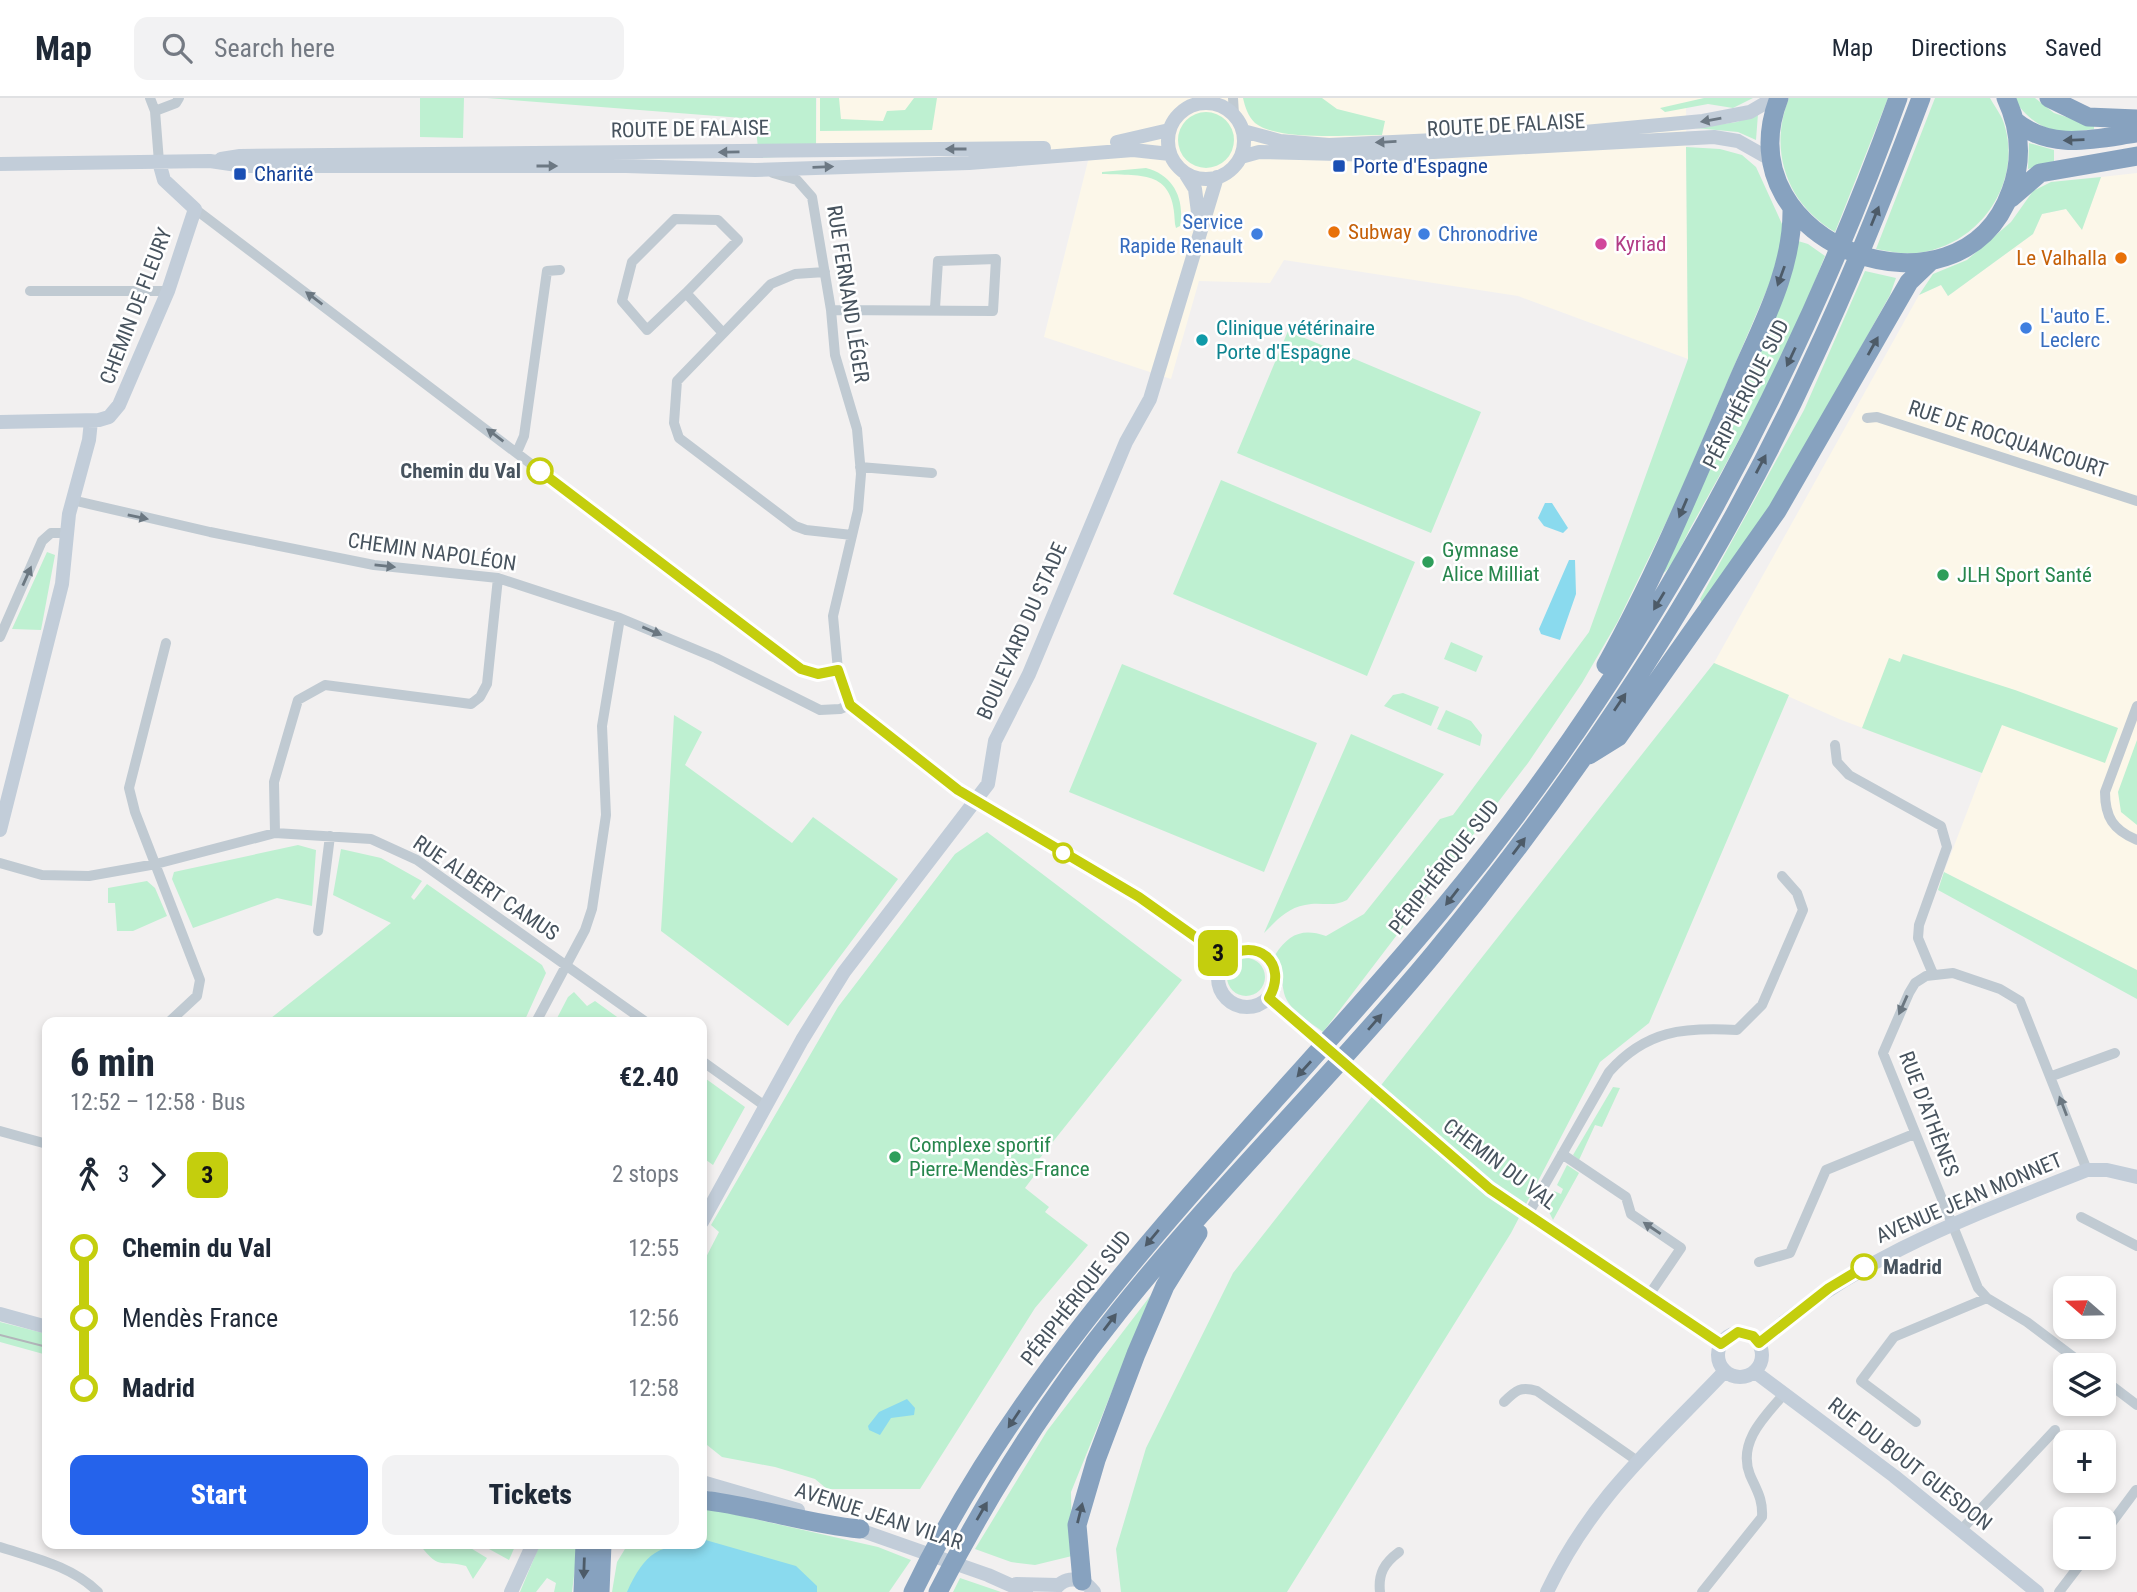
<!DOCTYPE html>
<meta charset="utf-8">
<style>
:root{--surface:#fff;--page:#f2f2f3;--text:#1f2937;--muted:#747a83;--line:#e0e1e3;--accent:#2563eb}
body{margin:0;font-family:"Roboto Condensed",sans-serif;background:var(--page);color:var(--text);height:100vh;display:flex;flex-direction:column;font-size:26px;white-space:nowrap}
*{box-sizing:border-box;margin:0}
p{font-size:23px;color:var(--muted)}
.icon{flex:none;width:38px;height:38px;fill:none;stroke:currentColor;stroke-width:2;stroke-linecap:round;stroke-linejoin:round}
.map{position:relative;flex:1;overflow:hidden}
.details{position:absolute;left:42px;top:919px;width:665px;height:532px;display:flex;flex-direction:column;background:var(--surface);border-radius:14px;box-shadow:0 4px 10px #0003}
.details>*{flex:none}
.badge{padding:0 14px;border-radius:10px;font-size:24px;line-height:46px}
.needle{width:46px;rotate:290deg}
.fabs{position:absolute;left:2053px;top:1178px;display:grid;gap:14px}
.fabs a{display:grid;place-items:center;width:63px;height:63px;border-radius:14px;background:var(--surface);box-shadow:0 4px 10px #0003;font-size:35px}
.map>.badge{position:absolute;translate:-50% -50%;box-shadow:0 0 0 4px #fff}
.legs{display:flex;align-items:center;gap:10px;height:77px;padding:0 28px;font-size:23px}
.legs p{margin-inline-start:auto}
.overview{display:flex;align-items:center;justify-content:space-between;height:119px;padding:0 28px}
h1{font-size:38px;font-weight:800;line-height:52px}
.primary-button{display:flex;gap:14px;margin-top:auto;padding:14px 28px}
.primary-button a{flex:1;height:80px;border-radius:14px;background:var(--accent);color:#fff;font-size:28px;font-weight:800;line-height:80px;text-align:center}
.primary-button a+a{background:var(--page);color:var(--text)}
ul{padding:0 28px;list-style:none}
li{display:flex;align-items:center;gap:24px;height:70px;font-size:26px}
li i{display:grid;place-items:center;width:10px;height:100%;margin:0 9px;background:currentColor}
li i::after{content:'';width:18px;height:18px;margin:-9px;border:5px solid;border-radius:50%;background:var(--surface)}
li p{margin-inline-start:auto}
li:first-child i{background:linear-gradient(#0000 50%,currentColor 0)}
li:last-child i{background:linear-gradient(currentColor 50%,#0000 0)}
header{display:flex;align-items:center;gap:42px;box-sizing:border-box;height:98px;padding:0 35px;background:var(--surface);border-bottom:2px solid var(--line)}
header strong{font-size:33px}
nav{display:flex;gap:38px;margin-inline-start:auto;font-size:24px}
.search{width:490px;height:63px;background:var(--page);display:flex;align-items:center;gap:18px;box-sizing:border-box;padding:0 24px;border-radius:14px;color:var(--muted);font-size:26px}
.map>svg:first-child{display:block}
.commercial{fill:#fcf7e9}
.green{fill:#bef0d1}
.water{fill:#8adaee}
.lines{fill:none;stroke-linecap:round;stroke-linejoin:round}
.street{stroke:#c0cad2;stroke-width:10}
.secondary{stroke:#c2cdd9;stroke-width:14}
.highway{stroke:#87a2bf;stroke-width:19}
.tram{stroke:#b2b5ba;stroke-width:2}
.oneway{fill:#6c7883}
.oneway2{fill:#4d5b68}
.oneway3{fill:#6b7781}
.line-1-casing{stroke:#fff;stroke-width:16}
.line-1{stroke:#c4ce0d;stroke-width:10}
.transit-dot{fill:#1a4fb4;stroke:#fff;stroke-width:2.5}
.food-dot{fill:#e8710a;stroke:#fff;stroke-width:2.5}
.shop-dot{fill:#3f7fe0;stroke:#fff;stroke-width:2.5}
.hotel-dot{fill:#d1479c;stroke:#fff;stroke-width:2.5}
.culture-dot{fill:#0f9aa8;stroke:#fff;stroke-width:2.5}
.stop-1-dot{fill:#fff;stroke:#c4ce0d;stroke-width:3.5}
.leisure-dot{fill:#2e9e5b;stroke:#fff;stroke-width:2.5}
.labels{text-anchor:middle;stroke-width:5;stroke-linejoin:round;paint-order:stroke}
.street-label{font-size:21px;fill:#47535e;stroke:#fff}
.transit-label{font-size:21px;fill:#164399;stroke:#fff;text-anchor:start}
.shop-label{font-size:21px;fill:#366cbe;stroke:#fff;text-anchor:start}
.food-label{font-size:21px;fill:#c56008;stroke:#fff;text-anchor:start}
.hotel-label{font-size:21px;fill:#b23c85;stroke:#fff;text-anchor:start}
.culture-label{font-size:21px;fill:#0d838f;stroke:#fff;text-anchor:start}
.stop-label{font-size:21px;font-weight:bold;fill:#47535e;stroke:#fff;text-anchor:end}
.leisure-label{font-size:21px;fill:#27864d;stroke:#fff;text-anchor:start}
</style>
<header>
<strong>Map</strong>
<div class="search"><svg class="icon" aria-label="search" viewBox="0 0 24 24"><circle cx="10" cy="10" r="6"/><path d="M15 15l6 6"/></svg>Search here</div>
<nav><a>Map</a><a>Directions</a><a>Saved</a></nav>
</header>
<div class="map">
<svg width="2137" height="1494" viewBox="0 0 2137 1494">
<rect width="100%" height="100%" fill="#f2f0f0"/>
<!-- commercial -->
<path class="commercial" d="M817,0H1704L1686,5L1688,261L1518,198L1284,162L1270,185L1199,183L1171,281L1044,239L1091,51L816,57Z
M2137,75V872L1944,774L1982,675L1839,621L1714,565L1919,197L1941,187L1948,198L2033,136L2042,116L2066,111L2082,131L2101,79Z"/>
<!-- green -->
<path class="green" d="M420,0H464L463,40L420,39Z
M487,0H816V57L759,60L755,21Z
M820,0H839L841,21L883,23L887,13L905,12L914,0H937L932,32L820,33Z
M1243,0H1322L1337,11L1385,23L1382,37C1352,37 1277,43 1255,25C1248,18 1245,9 1243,0Z
M1704,0H1753L1733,10L1708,6L1665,14L1660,10Z
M1789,0H1888L1835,134C1787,106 1768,53 1789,0Z
M1935,0H1990C1995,9 2003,19 2005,29C2021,85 1981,144 1924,154C1907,157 1892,154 1876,151Z
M2012,0H2035L2054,15L2094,28V31C2053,37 2038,33 2012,0Z
M1178 42a28 28 0 1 1 56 0a28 28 0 1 1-56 0Z
M1758,16L1756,42L1738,34L1695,30L1737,24Z
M2029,45L2054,52V63L2028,71Z
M1686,49L1720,51L1742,57L1756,69L1782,126L1783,139L1771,182L1675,406L1618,523L1582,585L1528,665L1323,934C1310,924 1288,912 1284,895C1281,881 1283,870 1275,857C1289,836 1302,830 1326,838L1364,816L1440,721L1453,717L1589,534L1688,261Z
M1146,70C1174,77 1185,102 1180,128L1176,130L1175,126C1174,72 1145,78 1102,76V74Z
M2101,79L2082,132L2066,111L2042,116L2033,136L1948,198L1941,187L1919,197L1933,176L1967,162L2011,124L2033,93L2051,84Z
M1798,143L1808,146L1825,158C1789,251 1741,340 1692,427C1684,441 1674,469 1661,477Z
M1865,173L1896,180L1890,197L1779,396L1702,506L1700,501L1804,312Z
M1288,233L1481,314L1431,435L1237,355Z
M1221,382L1415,464L1367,578L1173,496Z
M47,454L55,457L41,532L12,531Z
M1451,544L1483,558L1476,574L1444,561Z
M1903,556L2015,592L2118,630L2105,665L2002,627L1982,675L1862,630L1889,560L1900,564Z
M1714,565L1789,597L1649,925L1600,964L1511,1135L1287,1494H1121L1116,1451L1146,1350L1233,1175Z
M1122,566L1317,645L1264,774L1069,694Z
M1403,595L1439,609L1431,628L1384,608L1393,597Z
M1446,612L1471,623L1482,637L1480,648L1437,631Z
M674,617L702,634L685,667L792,745L813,719L898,781L788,928L661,833Z
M1351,636L1444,676L1347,802C1332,810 1321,803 1305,807C1287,810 1276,823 1264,835Z
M2137,642V727L2121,714L2118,694Z
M987,734L1182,882L1032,1070L1037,1074L1025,1090L1049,1109L1045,1114L1088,1147L1035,1210L920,1391H827L815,1381L775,1369L722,1359L702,1343V1167L719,1134L711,1127L838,909L955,756Z
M298,747L316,752L312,808L277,800L193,830L172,781L174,774Z
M341,751L381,760L422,783L411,799L414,802L427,786L542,867L546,875L524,924H266L391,825L333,797Z
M1944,774L2137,872V901L1938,792Z
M147,783L155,790L167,818L133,833H117L115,805H108V790Z
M1227 879a19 19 0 1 1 38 0a19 19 0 1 1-38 0Z
M574,894L587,908L595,903L624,924H555L568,899Z
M702,978L745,1009L713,1067L702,1059Z
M1613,989L1620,990L1602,1029L1595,1027L1579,1062L1573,1057Z
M1567,1067L1579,1075L1553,1122L1549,1114L1554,1093L1561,1096L1563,1091L1557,1087Z
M1151,1197L1071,1394L1072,1458L1035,1467L1011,1464L975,1451L1047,1333Z
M0,1224L47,1236V1257L0,1244Z
M702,1409L878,1449L911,1462L889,1494H612L617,1464L628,1446H702Z
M424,1446H464L487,1460L473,1481L466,1468C443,1461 440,1474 420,1447Z
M480,1446H516L509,1462Z
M540,1446H578L572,1494H554L556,1485L547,1480L536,1494H520Z
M960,1480L1001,1494H953Z"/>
<!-- water -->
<path class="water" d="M1545,405H1552L1568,430L1563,435L1544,428L1538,420Z
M1569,462H1575L1576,496L1560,542L1541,536L1539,531Z
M907,1301L915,1310L914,1317L891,1320L880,1337L869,1332L868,1328L879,1314Z
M702,1441L796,1468L817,1488V1494H627C645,1454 659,1446 702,1446Z"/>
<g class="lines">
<!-- street -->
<path class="street" d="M150,0L155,13L159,64
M1233,0L1234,16
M1204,4L1207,0
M155,13L176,5L179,0
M773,75L797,82L812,99L831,212L835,257L857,331L861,376L858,412L833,518L838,572
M195,111L801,571L818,576L838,572L850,607L976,703
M825,174L795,176L771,186L677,283L674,325L679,340L795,428L806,432L852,437
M30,193H168
M686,195L647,232L622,203L632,164L675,121L718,122L738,142L686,195L723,235
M831,212L993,213L996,161L938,163L935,210
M1867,320L1877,319L2137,403
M517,354L524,338L547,173L560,172
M860,369L932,375
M72,402L210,434L374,467L498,480L620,520L716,560L820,612L840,611L850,607
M0,539L42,443L51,435H67
M166,545L129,690L135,714L200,882L197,898L169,924
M2137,608L2105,694C2105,719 2113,732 2137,742
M1835,647L1837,664L1849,677L1941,728L1947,749L1919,827L1918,840L1933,876
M275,735L274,684L298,602L325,587L471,606L480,599L487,586L498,480
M0,765L42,777L89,778L156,766L275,735L371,741L417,762L646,924
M318,833L330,738
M536,924L585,832L592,811L606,717L602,628L620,520
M702,963L765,1008
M2052,978L2115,955
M0,1033L47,1046
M1562,1056L1626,1099L1631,1116L1681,1150L1649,1197
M1528,1116L1609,974C1646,932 1684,929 1737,932L1762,907L1803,812L1797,795L1782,778
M2081,1119L2137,1148
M1759,1164L1790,1155L1826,1072L1914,1036
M2084,1267L2027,1224L1987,1200L1978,1190L1883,955L1909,895L1915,885L1926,878L1953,875L2000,891L2020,903L2087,1072
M2104,1282L2137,1307
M1504,1304C1516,1292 1521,1288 1537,1293L1636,1362
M1916,1324L1861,1283L1894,1239L1987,1200
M1961,1432L2055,1332
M2104,1435L2136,1392
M0,1449C34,1460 72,1468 98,1494
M1380,1494C1378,1476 1384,1465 1399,1454
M1702,1494L1762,1419C1763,1401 1757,1393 1750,1377C1737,1344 1765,1318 1785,1295
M2059,1494L2085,1460"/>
<!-- secondary -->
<path class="secondary" d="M1168 43a38 38 0 1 1 76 0a38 38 0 1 1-76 0Z
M1243,33L1280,43L1329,47L1563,36L1703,23L1750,14L1774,0
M1117,44L1169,32
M1241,59L1259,54L1378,57L1714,39L1738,43L1770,61
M221,61L240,58L1044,50
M0,66L210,63L244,68H626L755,72L969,65L1133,52L1170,56
M1185,75L1195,91L1199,122
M0,324L99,322L109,319L119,307L168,193L195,111L164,82L159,64
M976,703L1139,799L1225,860
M0,732L62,486L69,416L89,342L91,323
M1218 880a29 29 0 1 1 58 0a29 29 0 1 1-58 0Z
M1269,900L1490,1091L1721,1246
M702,1124L802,942L844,874L988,686L995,643L1029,576L1126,344L1150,301L1217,79
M0,1216L47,1229
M1718 1257a22 22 0 1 1 44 0a22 22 0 1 1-44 0Z
M1759,1245C1854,1160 1971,1118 2087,1072H2107L2137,1079
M1755,1274L1894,1378L2037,1494
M702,1384L798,1412
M851,1429L988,1477L1026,1494
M1016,1486L1058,1487
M511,1494L533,1446
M1053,1494C1064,1477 1082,1478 1094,1494
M1547,1494C1592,1399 1655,1347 1725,1273"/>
<!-- highway -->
<path class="highway" d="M1779,0C1721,148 1961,234 2011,93C2023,61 2020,30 2006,0
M2049,0L2088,19L2137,21
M2015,23C2051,53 2094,41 2137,35
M2011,100L2040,75L2137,58
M1606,567C1655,479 1694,385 1734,292C1758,234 1793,175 1792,111
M1589,657L1618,639L1777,413L1909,184L1932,162
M702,1402C755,1408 806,1426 860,1431
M1082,1483L1077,1427L1096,1362L1136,1256L1165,1188L1198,1135
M583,1494L585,1446
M600,1494L602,1446
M913,1494C1040,1229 1259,1032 1444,809C1642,570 1793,291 1898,0
M938,1494C989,1395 1049,1300 1119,1213C1219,1088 1334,977 1436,853C1585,672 1716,473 1814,259C1854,174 1888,88 1921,0"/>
<!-- tram -->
<path class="tram" d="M0,1237L47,1249"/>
</g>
<!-- one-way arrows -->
<defs><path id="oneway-solid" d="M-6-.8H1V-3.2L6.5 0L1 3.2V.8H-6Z" transform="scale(1.75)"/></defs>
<g class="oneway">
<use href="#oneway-solid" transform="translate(1711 22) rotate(170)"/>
<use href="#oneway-solid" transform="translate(1386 44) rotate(177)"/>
<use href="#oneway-solid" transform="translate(956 51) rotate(180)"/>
<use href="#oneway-solid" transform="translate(729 54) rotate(179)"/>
<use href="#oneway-solid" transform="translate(547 68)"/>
<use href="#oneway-solid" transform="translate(823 69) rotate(-2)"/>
</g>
<g class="oneway2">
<use href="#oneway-solid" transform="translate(2074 42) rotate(178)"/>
<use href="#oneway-solid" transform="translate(1875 118) rotate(-68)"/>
<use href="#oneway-solid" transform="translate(1781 178) rotate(110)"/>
<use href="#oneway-solid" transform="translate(1873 248) rotate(-61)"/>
<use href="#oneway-solid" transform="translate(1791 259) rotate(115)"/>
<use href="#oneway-solid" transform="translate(1761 366) rotate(-62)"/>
<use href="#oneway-solid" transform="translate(1683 410) rotate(113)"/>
<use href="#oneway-solid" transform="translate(1659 503) rotate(121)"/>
<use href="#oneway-solid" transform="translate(1620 604) rotate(-56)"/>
<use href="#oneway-solid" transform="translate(1519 748) rotate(-53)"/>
<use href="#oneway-solid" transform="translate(1452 799) rotate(128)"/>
<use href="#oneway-solid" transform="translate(1375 924) rotate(-49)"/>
<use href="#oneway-solid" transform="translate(1304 971) rotate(132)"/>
<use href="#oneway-solid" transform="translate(1152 1140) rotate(130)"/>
<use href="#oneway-solid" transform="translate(1110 1224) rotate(-53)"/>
<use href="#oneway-solid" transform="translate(1014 1321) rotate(124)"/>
<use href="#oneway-solid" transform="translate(982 1413) rotate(-60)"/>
<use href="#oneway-solid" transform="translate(1080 1415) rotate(-76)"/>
<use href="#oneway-solid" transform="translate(584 1470) rotate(92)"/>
</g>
<g class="oneway3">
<use href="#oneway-solid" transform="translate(314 200) rotate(-143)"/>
<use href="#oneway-solid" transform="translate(495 337) rotate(-143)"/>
<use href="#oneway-solid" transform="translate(138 419) rotate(12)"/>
<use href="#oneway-solid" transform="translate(385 468) rotate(6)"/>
<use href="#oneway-solid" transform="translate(27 478) rotate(-66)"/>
<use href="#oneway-solid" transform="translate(652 533) rotate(23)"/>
<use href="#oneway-solid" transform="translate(1903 907) rotate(114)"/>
<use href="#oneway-solid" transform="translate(2063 1008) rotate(-111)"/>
<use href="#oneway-solid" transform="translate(1652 1130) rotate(-146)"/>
</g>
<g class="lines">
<defs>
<path id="line-1" d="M540,373L801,571L818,576L838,572L850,607L958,692L1139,799L1225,860C1257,838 1289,865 1269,900L1490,1091L1721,1246L1738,1234L1753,1238L1759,1245L1829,1190L1864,1169"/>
</defs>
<!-- line-1 casing -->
<use href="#line-1" class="line-1-casing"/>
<!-- line-1 -->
<use href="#line-1" class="line-1"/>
</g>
<!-- markers -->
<g class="transit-dot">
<rect x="1332" y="61" width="14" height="14" rx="3.5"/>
<rect x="233" y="69" width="14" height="14" rx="3.5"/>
</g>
<g class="food-dot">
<circle cx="1334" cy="134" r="7"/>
<circle cx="2121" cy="160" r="7"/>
</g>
<g class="shop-dot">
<circle cx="1257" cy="136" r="7"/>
<circle cx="1424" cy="136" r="7"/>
<circle cx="2026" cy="230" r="7"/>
</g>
<circle class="hotel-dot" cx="1601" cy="146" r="7"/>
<circle class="culture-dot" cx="1202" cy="242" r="7"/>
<g class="stop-1-dot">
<circle cx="540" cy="373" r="12"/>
<circle cx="1063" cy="755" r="9"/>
<circle cx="1864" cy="1169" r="12"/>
</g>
<g class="leisure-dot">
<circle cx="1428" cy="464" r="7"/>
<circle cx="1943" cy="477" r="7"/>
<circle cx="895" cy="1059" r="7"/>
</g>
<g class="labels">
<!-- street labels -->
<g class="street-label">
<text transform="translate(1506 27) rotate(-3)" y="7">ROUTE DE FALAISE</text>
<text transform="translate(690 31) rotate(-1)" y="7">ROUTE DE FALAISE</text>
<text transform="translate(848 196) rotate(81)" y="7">RUE FERNAND LÉGER</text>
<text transform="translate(136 208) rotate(-69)" y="7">CHEMIN DE FLEURY</text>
<text transform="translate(1746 296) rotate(-63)" y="7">PÉRIPHÉRIQUE SUD</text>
<text transform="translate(2008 341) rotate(18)" y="7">RUE DE ROCQUANCOURT</text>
<text transform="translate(432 454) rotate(8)" y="7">CHEMIN NAPOLÉON</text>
<text transform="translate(1022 533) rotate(-66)" y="7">BOULEVARD DU STADE</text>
<text transform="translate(1444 769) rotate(-52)" y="7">PÉRIPHÉRIQUE SUD</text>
<text transform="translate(486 790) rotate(34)" y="7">RUE ALBERT CAMUS</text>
<text transform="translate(1929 1016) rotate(69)" y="7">RUE D'ATHÈNES</text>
<text transform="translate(1500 1066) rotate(37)" y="7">CHEMIN DU VAL</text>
<text transform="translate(1969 1100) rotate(-23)" y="7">AVENUE JEAN MONNET</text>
<text transform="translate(1076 1200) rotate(-52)" y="7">PÉRIPHÉRIQUE SUD</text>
<text transform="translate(1910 1366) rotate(38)" y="7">RUE DU BOUT GUESDON</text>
<text transform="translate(879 1418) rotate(18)" y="7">AVENUE JEAN VILAR</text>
</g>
<!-- transit labels -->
<g class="transit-label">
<text x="1353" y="75">Porte d'Espagne</text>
<text x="254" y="83">Charité</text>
</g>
<!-- shop labels -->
<g class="shop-label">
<text x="1243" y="131" text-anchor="end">Service<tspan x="1243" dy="24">Rapide Renault</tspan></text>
<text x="1438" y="143">Chronodrive</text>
<text x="2040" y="225">L'auto E.<tspan x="2040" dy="24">Leclerc</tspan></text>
</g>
<!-- food labels -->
<g class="food-label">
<text x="1348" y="141">Subway</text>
<text x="2107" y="167" text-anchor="end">Le Valhalla</text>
</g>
<!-- hotel labels -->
<g class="hotel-label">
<text x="1615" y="153">Kyriad</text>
</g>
<!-- culture labels -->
<g class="culture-label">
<text x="1216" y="237">Clinique vétérinaire<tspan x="1216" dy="24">Porte d'Espagne</tspan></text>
</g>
<!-- stop labels -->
<g class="stop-label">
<text x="521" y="380">Chemin du Val</text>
<text x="1883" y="1176" text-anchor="start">Madrid</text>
</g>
<!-- leisure labels -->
<g class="leisure-label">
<text x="1442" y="459">Gymnase<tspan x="1442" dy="24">Alice Milliat</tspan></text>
<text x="1957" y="484">JLH Sport Santé</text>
<text x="909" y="1054">Complexe sportif<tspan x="909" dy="24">Pierre-Mendès-France</tspan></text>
</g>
</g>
</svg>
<div class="fabs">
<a><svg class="needle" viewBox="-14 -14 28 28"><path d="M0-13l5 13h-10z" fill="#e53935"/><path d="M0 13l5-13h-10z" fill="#747a83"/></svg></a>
<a><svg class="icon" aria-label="layers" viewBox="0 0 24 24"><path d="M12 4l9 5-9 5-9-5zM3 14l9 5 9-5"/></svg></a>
<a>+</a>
<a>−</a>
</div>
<b class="badge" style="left:1218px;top:855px;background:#c4ce0d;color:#111">3</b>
<section class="details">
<div class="overview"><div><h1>6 min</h1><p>12:52 – 12:58 · Bus</p></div><b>€2.40</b></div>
<div class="legs"><svg class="icon" aria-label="walk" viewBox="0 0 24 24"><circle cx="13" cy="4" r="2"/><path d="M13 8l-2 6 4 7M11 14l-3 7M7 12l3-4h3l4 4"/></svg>3<svg class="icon" aria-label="forward" viewBox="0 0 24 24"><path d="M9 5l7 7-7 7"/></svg><b class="badge" style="background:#c4ce0d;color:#111">3</b><p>2 stops</p></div>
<ul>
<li><i style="color:#c4ce0d"></i><b>Chemin du Val</b><p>12:55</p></li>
<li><i style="color:#c4ce0d"></i><span>Mendès France</span><p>12:56</p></li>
<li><i style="color:#c4ce0d"></i><b>Madrid</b><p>12:58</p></li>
</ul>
<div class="primary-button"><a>Start</a><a>Tickets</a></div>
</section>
</div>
